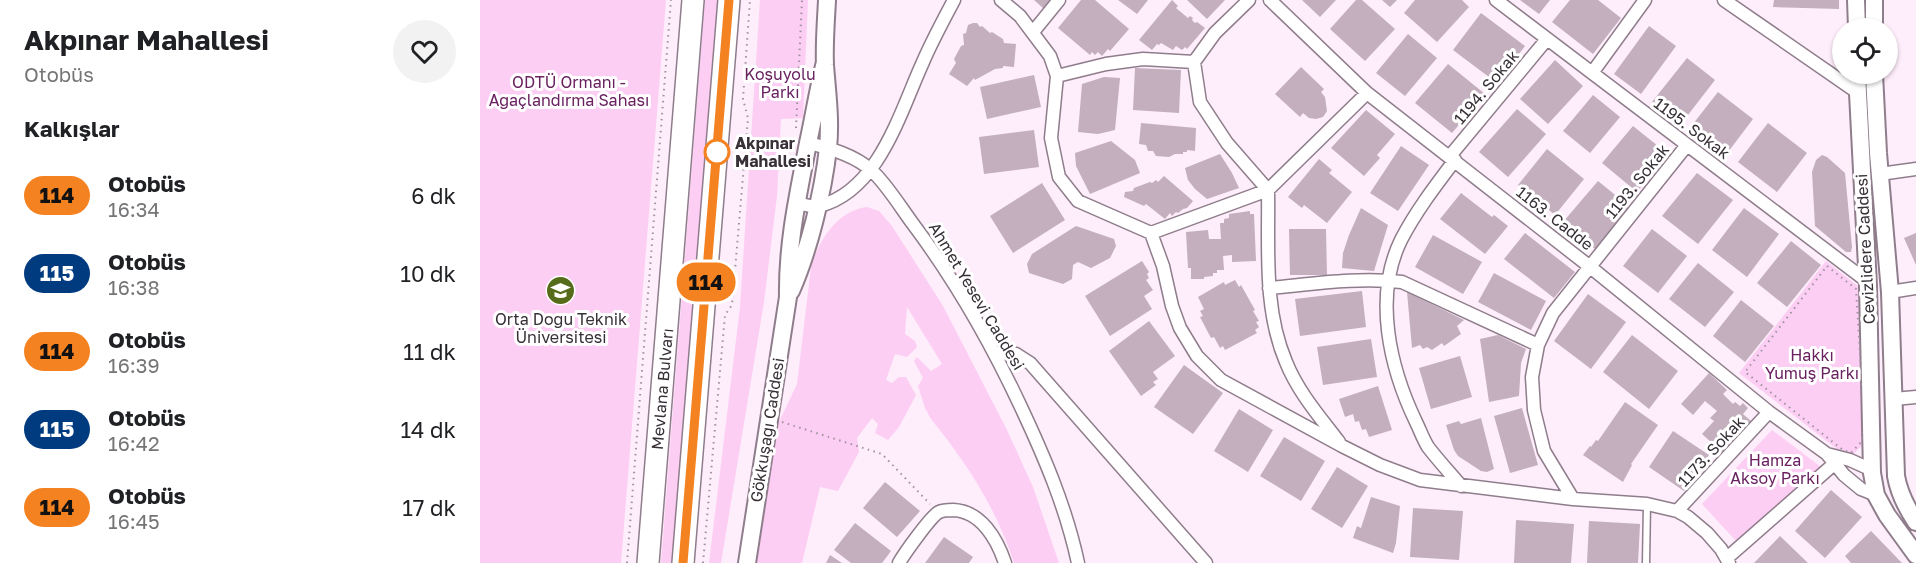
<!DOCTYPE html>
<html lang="tr">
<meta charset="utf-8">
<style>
:root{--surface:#fff;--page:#f2f2f2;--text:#202124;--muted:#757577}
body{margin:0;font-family:"Golos Text",sans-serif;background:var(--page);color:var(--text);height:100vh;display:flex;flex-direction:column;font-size:22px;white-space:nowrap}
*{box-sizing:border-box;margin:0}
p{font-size:20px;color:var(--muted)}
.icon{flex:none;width:33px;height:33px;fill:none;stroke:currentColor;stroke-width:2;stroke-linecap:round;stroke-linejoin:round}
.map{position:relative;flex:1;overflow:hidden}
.drawer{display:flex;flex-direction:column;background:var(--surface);width:480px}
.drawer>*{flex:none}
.badge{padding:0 12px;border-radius:20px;font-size:21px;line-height:39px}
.tools{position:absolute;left:1352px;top:18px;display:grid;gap:12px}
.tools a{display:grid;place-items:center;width:66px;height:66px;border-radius:50%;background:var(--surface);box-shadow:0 2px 4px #0004;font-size:30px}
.map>.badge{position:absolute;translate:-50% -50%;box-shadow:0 0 0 3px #fff}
h2{padding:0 24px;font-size:22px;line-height:54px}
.round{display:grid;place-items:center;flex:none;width:63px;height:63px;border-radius:32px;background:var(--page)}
.overview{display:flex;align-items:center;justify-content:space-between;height:102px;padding:0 24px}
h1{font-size:28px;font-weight:700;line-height:45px}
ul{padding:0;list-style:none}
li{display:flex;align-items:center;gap:18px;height:78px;padding:0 24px}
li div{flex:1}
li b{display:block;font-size:22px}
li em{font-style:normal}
li .badge{min-width:66px;font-weight:700;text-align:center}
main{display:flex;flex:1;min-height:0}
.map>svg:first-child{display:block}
.green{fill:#fdcef4}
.building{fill:#c3afbe}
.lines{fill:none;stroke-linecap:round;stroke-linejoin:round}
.lane-casing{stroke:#8f7d8b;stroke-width:9}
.street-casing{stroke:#8f7d8b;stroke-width:15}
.secondary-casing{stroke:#8f7d8b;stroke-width:20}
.highway-casing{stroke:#8f7d8b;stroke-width:24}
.path{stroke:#9e929c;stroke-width:2;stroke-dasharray:1.5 4.5;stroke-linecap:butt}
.lane{stroke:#fff;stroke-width:6}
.street{stroke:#fff;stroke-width:12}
.secondary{stroke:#fff;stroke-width:16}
.highway{stroke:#fff;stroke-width:21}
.line-casing{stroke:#fff;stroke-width:14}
.line{stroke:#f58220;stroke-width:9}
.stop-dot{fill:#fff;stroke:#f58220;stroke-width:3}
.labels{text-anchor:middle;stroke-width:6;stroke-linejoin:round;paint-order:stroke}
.park-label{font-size:16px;fill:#692160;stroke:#fff}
.street-label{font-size:16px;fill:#373036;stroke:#fff}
.stop-label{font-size:16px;font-weight:bold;fill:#373036;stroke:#fff;text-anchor:start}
.poi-label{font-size:16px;fill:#373036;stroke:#fff}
</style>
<main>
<section class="drawer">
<div class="overview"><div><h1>Akpınar Mahallesi</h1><p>Otobüs</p></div><a class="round"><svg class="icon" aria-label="heart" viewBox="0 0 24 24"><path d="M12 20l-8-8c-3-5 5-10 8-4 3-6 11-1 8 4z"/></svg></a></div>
<h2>Kalkışlar</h2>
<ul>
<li><span class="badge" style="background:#f58220;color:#111">114</span><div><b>Otobüs</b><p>16:34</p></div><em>6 dk</em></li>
<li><span class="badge" style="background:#003b80;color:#fff">115</span><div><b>Otobüs</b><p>16:38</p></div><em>10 dk</em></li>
<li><span class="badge" style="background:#f58220;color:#111">114</span><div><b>Otobüs</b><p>16:39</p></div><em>11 dk</em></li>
<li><span class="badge" style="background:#003b80;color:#fff">115</span><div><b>Otobüs</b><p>16:42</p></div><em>14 dk</em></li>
<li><span class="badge" style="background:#f58220;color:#111">114</span><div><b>Otobüs</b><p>16:45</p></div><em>17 dk</em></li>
</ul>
</section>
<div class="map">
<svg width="1436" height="563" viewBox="0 0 1436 563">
<rect width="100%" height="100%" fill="#feedfa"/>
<!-- green -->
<path class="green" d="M0,0H186L141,563H0Z
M225,0H238L214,321L193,563H181Z
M280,0H328L323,118L301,119L297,196L284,302L241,563H229L260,307Z
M387,207L399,211L412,226L463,306L527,430L553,487L579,563H534C517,509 486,462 451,419L445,408L438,386L443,378L434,361L437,357L451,371L462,364L427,307L425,334L435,341L437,347L427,357L415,354L406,380L412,383L419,377H426L436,395L419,427L408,440L395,433L398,424L392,418L377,438L379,452L358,491L340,487L322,563H277L297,426L317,384L331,267C339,240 357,211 387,207Z
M1346,261L1379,287L1387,417L1385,442L1372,456L1362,453L1259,373Z
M1292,430L1341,467L1257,542L1222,504Z"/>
<!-- building -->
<path class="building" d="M554,0H571L564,9Z
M601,0H615L649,29L630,51L628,49L622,56L618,52L615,55L612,52L610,55L578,28Z
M638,0H668L657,14Z
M692,0L698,6L696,8L708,18L710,16L713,18L712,20L715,23L717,22L725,28L707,49L705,47L702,50L696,46L693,50L681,43L679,45L677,44L672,50L659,40Z
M707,0H745L727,19Z
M822,0H856L840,17Z
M876,0H882L915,29L885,61L850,29Z
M902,0H917L910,7Z
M935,0H982L989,7L957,42L924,13Z
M1040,0H1070L1059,14Z
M1090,0H1118L1141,18L1113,54L1072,22Z
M1294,0H1359V9L1293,7Z
M1001,13L1045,46L1017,83L973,50Z
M493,23H497L500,27L502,26L510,33L512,32L523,39L524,43L536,44L534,67L523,66V68L515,69L495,80L494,78L487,86L469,74L476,63L474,59L481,46L484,45L483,34L486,33L488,25Z
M1169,26L1196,46L1161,94L1134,74Z
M928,34L957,58L925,96L896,73Z
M1207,58L1235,80L1201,124L1172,102Z
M1075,60L1103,86L1068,124L1040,99Z
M968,64L1005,94L972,133L935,103Z
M821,67L844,89L841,92L845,97L847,111L843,117L836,119L829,118L823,113L820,117L795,94Z
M655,68L701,70L699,113L653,110Z
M554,75L561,107L507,119L500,87Z
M624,77L640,78L635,130L618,134L598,132L602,84Z
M1238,92L1273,119L1245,156L1209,129Z
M1113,95L1140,117L1110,153L1083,131Z
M1037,109L1066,134L1028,177L999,152Z
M886,110L915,134L897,155L900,158L884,176L851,148Z
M661,123L716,128L715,151L707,150V152H703V154H695L689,157L676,156L673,151H668L666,145L659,144Z
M1288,123L1327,153L1297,192L1258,162Z
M1153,126L1188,154L1157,192L1122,163Z
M554,130L559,167L504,174L499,137Z
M631,141L655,160L660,173L610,194L596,166L595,153Z
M921,146L949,165L918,211L890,193Z
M1067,149L1104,179L1075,215L1038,185Z
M740,154L752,173L759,188L727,199L715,189L708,180L705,168Z
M1342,155L1347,157L1365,173L1372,247L1371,252H1366L1335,226L1332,172L1336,160Z
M839,159L852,170L849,173L872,192L847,223L824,205L822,208L808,197Z
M1217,173L1253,200L1218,244L1182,216Z
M684,176L713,201L707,208L703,209L698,213L696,212L692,216L690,213L685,219L666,204L664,206L644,197L645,192L653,191L654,188L670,182L672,183L676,180L678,182Z
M1118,181L1150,207L1115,249L1083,222Z
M562,183L585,220L533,253L510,216Z
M981,193L1012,217L1014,215L1028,226L1005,254L960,219Z
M881,208L908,225L894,271L862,268L863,253L869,235Z
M1264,208L1299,234L1267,277L1232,250Z
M770,211V214H774L776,261L752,262V255L743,256L744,270H737V273H733V276L724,277V279H711V268H708L706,232L728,230L729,239H741L740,223H744V219L749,218V214Z
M596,226L634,239L636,246L630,258L611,268L598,262L593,265L592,279L583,284L549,273L547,264L552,254Z
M809,229H846L847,275H810Z
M1172,229L1207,256L1178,293L1143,266Z
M1045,233L1095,272L1074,298L1024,259Z
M1436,233V265L1424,238Z
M953,235L1002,262L983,294L935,267Z
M1311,241L1341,265L1307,307L1277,283Z
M662,261L669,272L667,274L669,278L666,280L673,290L664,296L672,309L630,336L605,296Z
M1218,263L1254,292L1225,327L1189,299Z
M1014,273L1066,301L1051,330L998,302Z
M755,280L759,287L761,285L775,310L773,311L779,321L776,322L779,327L775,330L777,333L745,350L743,346L740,348L734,337L731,338L720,317L723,316L720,311L724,309L718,297L744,282L745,285Z
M882,291L886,327L820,336L815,299Z
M927,292L984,320L977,326L981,334L964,346L962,343L952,350L947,347L943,349L940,345L932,348Z
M1108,294L1146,322L1111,369L1074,341Z
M1261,300L1294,326L1265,362L1233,336Z
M669,321L695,356L673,372L678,379L673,382L676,385L661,396L629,351Z
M1018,335L1046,349L1041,363L1039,396L1009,402L1000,339Z
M1152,335L1198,371L1169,409L1123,372Z
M891,339L897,377L843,385L837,347Z
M980,356L992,397L951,409L939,368Z
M704,365L743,393L713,434L674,407Z
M1229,373L1247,390L1243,394L1253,404L1255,402L1260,406L1263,403L1268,408L1263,414L1271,421L1242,452L1222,434L1234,421L1230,418L1237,411L1225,401L1213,415L1201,404Z
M898,386L912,430L889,437L886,429L882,430L879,421L875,422L873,414L865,417L859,399Z
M1145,402L1178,425L1151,464L1152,465L1143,482L1103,455L1110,446L1111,447L1116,440L1118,441Z
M1042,408L1058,465L1030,473L1014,416Z
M759,409L793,430L768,472L734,451Z
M1001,418L1014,469L1007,472L1001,471L978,456L974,450L966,425L979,421L981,424Z
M1193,431L1229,455L1204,491L1169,467Z
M804,437L845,461L821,501L780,476Z
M857,467L888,486L862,528L831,509Z
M405,482L440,511L417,537L383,508Z
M1351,490L1382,517L1345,558L1315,531Z
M891,497L920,506L916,543L913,553L873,538L877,526L881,528Z
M933,508L983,511L979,560L930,557Z
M1036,520L1094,524L1091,563H1034Z
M1109,521L1160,524L1158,563H1107Z
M375,523L411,551L402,563H371L354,550Z
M1391,531L1422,563H1371L1365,556Z
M1300,536L1328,563H1274Z
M464,537L493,557L489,563H445Z
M350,555L362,563H346Z"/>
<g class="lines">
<defs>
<path id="lane" d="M1166,563L1167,504"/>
<path id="street" d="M521,0L540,16L570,56L577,76L571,138L579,177L598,201L671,233L683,266L692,306L700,328L717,356L741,380L862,446L900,465L940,480L1093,499L1167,504L1197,511L1208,517L1227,533L1241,549L1249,563
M769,0L735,33L714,62L720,102L747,143L788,190C789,247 783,308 806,362C818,392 840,417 859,442
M790,0L887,93L1109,266L1289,412L1347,454L1364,475L1381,489L1396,495
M1016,0L1388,282
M1244,0L1377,92
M553,32L579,0
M1112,73L1165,0
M577,76L626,64L663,59L714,62
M328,143C350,148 374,155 391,170C406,183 421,208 433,224C475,280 510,341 540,405C564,456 586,507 598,563
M970,156L1067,39
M975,160C956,185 936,211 921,240C893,297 910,368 936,422C940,430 943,439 948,447C958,460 970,473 981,486
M1400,174L1436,169
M316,203C323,204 332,208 339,206C399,191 420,112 443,62C452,41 463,21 474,0
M671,233L788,190L887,93
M789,288C833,284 878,277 922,282L1058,345
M1410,292L1436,288
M515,353L536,354L550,363L726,563
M1414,399L1436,397
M1347,454L1370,460L1392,470
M1093,499L1064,451L1054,410L1052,377L1058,345L1073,313L1207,145
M1197,511L1289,412
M1247,558L1354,464
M419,563C424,554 451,516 459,512C463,510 469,510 473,510C501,511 517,539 525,563"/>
<path id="secondary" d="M1376,0L1377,28
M1394,28V0
M1377,74L1388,286L1392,473L1396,495L1407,515L1436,555
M1394,74L1398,153L1410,292L1416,476C1419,493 1426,507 1436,522
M311,291C329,250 343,193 348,148C351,120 347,92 345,65C344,44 346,21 347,0
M267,563L308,297C307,244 318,195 328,143C334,116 338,89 345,62"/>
<path id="highway" d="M168,563L213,0
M203,563L249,0"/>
</defs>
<!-- lane casing -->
<use href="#lane" class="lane-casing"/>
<!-- street casing -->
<use href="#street" class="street-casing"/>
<!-- secondary casing -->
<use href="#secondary" class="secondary-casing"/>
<!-- highway casing -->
<use href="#highway" class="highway-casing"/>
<!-- path -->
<path class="path" d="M316,128L322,0
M1347,266L1376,289L1384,416L1383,440L1371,453L1363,450L1265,372Z
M302,422L402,454L450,504
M147,563L191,0
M223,563L245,315L252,305L268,118L263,99L270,0"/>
<!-- lane -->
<use href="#lane" class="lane"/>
<!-- street -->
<use href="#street" class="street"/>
<!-- secondary -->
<use href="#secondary" class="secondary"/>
<!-- highway -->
<use href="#highway" class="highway"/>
</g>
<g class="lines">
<defs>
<path id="line" d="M203,563L249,0"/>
</defs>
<!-- line casing -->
<use href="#line" class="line-casing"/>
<!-- line -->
<use href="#line" class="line"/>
</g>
<!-- icons -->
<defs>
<symbol id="university-disc" viewBox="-11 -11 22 22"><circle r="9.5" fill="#576c1b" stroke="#fff"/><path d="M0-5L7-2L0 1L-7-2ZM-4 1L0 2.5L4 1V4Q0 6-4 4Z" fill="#fff"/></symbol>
</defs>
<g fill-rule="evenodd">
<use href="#university-disc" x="64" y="274" width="33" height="33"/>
</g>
<!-- markers -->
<circle class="stop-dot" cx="237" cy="152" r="12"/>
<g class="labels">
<!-- park labels -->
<g class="park-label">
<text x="300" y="80">Koşuyolu<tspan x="300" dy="18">Parkı</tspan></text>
<text x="89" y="88">ODTÜ Ormanı -<tspan x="89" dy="18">Ağaçlandırma Sahası</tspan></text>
<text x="1332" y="361">Hakkı<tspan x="1332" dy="18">Yumuş Parkı</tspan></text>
<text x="1295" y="466">Hamza<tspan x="1295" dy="18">Aksoy Parkı</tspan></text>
</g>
<!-- street labels -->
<g class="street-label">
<text transform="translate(1006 87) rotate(-50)" y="6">1194. Sokak</text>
<text transform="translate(1212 128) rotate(37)" y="6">1195. Sokak</text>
<text transform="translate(1157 181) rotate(-51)" y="6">1193. Sokak</text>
<text transform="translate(1075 218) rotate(38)" y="6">1163. Cadde</text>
<text transform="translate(1385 249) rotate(-93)" y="6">Cevizlidere Caddesi</text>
<text transform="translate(497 296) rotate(59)" y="6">Ahmet Yesevi Caddesi</text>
<text transform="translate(182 389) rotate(-85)" y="6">Mevlana Bulvarı</text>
<text transform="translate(287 430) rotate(-81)" y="6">Gökkuşağı Caddesi</text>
<text transform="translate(1231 451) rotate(-47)" y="6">1173. Sokak</text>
</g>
<!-- stop labels -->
<g class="stop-label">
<text x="255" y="149">Akpınar<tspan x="255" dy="18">Mahallesi</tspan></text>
</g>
<!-- poi labels -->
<g class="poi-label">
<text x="81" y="325">Orta Doğu Teknik<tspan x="81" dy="18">Üniversitesi</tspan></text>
</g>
</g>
</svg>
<div class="tools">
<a><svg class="icon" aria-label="locate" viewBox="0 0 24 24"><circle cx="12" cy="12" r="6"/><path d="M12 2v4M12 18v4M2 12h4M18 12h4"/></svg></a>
</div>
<b class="badge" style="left:226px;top:282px;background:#f58220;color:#111">114</b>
</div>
</main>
